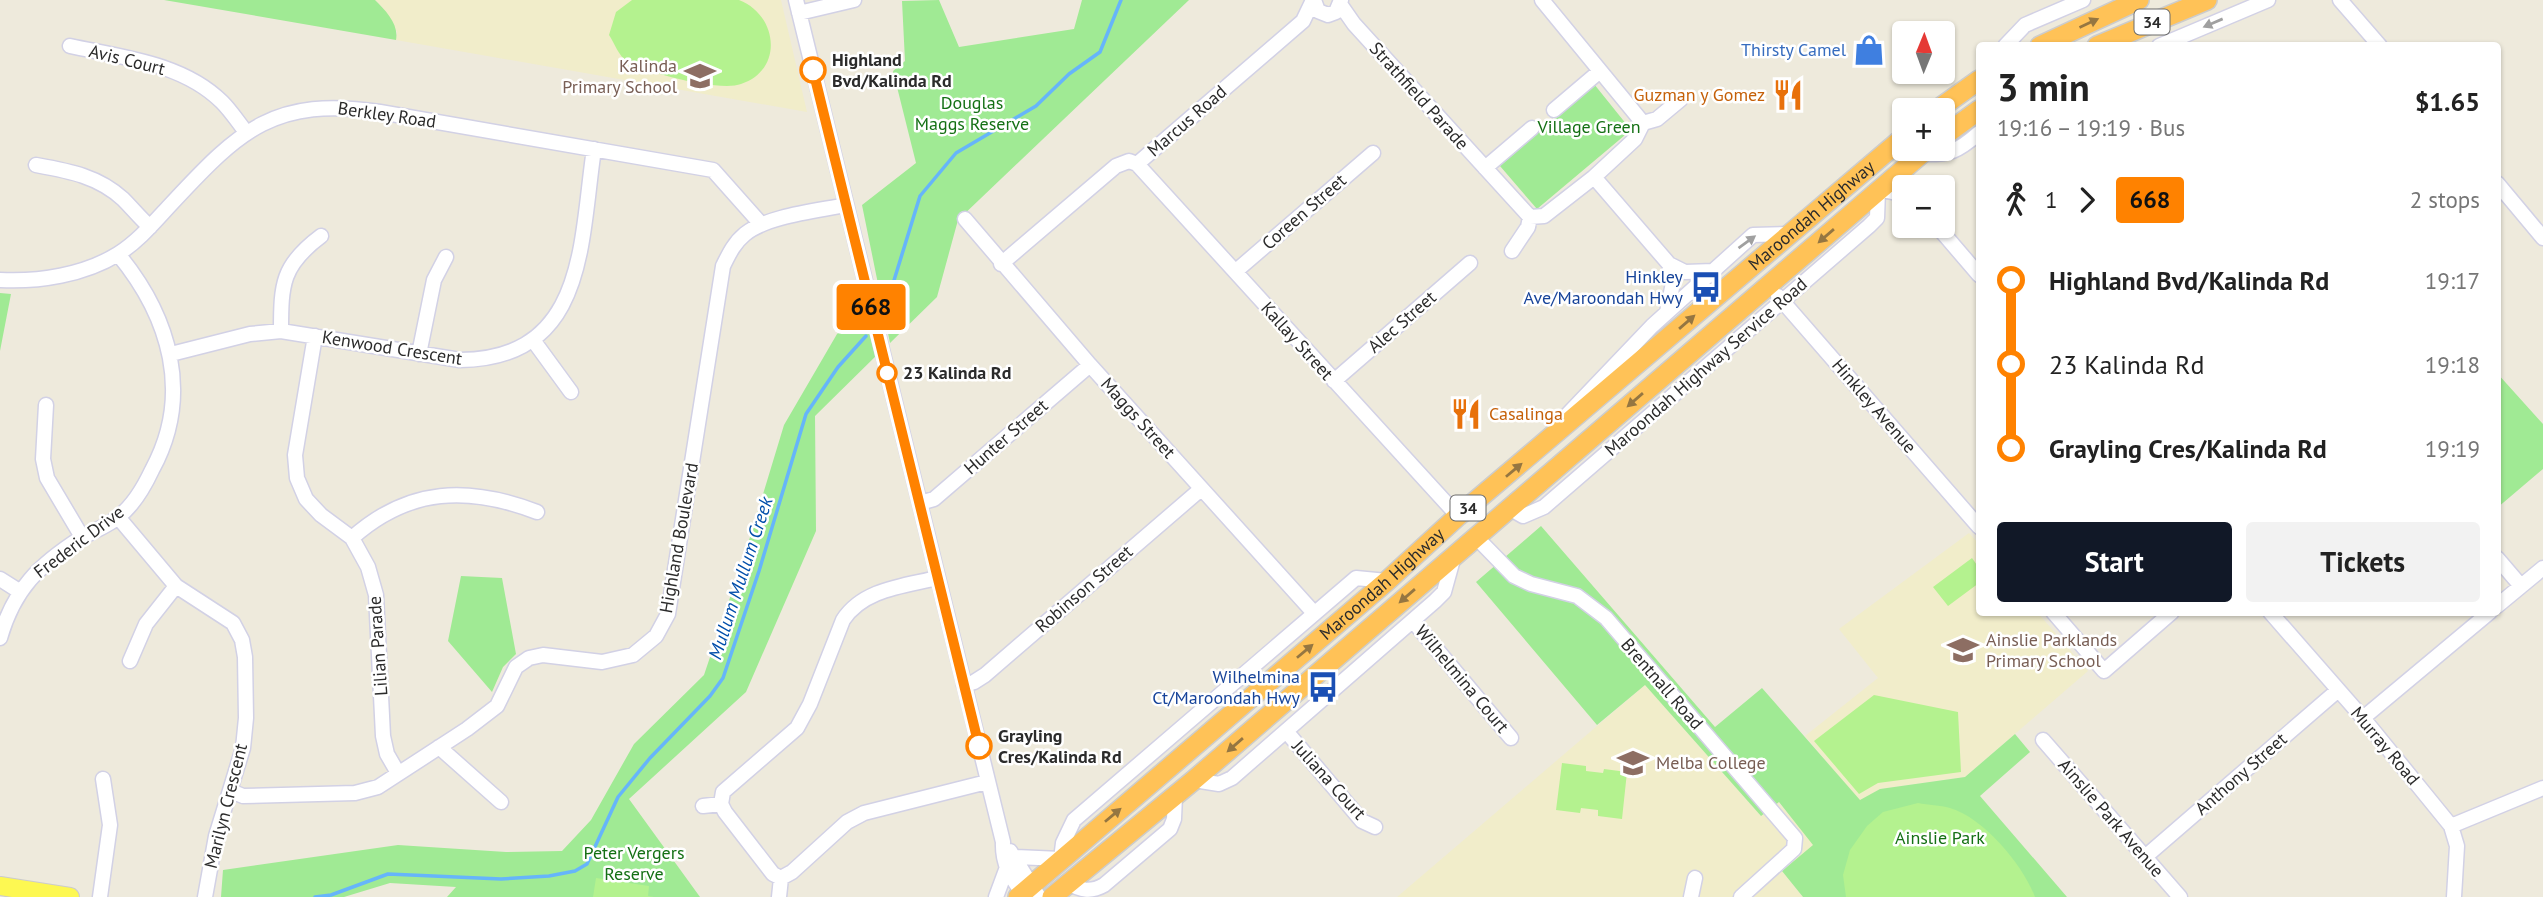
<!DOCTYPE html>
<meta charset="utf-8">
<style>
:root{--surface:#fff;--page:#f2f2f2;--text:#222;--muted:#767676;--accent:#111827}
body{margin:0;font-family:"PT Sans",sans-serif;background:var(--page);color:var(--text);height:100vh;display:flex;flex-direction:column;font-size:26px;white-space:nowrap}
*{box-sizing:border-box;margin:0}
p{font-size:23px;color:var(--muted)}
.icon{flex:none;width:38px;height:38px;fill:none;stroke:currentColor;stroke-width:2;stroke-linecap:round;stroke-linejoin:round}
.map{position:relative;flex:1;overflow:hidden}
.sheet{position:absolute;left:1976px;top:42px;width:525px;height:574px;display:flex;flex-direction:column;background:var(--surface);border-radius:7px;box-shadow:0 2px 5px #0004}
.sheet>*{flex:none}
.badge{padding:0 14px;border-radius:5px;font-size:24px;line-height:46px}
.needle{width:46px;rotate:1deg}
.tools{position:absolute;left:1892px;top:21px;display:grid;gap:14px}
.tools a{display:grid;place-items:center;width:63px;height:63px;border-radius:7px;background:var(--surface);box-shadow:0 2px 5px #0004;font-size:35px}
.map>.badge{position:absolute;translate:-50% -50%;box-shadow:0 0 0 4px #fff}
.legs{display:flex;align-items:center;gap:10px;height:77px;padding:0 21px;font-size:23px}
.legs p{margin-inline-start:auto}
.overview{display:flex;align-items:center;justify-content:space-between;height:119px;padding:0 21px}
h1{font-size:38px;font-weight:800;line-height:52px}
.primary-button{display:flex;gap:14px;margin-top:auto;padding:14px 21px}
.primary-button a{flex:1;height:80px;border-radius:7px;background:var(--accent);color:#fff;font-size:28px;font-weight:800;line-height:80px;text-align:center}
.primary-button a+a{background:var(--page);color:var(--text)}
ul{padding:0 21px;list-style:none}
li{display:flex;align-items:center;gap:24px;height:84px;font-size:26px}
li i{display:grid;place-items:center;width:10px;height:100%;margin:0 9px;background:currentColor}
li i::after{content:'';width:18px;height:18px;margin:-9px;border:5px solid;border-radius:50%;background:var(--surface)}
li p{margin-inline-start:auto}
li:first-child i{background:linear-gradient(#0000 50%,currentColor 0)}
li:last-child i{background:linear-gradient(currentColor 50%,#0000 0)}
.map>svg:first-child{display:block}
.education{fill:#f1edca}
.green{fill:#a0ea94}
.pitch{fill:#b4f28f}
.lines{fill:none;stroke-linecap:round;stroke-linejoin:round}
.stream{stroke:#66b5fa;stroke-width:3.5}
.minor-casing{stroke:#d2d1e5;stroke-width:17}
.major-casing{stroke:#ccc;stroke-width:20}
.highway-casing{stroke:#ccc;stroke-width:22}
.minor{stroke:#fff;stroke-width:14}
.major{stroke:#fdf852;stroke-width:18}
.highway{stroke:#ffc257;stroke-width:19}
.oneway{fill:#957641}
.oneway2{fill:#a0a0a0}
.line-1-casing{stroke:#fff;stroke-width:16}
.line-1{stroke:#ff8200;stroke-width:10}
.stop-1-dot{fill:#fff;stroke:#ff8200;stroke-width:3.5}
.labels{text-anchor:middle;stroke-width:5;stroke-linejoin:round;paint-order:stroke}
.shield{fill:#fff;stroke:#6b6b6b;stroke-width:2}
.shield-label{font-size:16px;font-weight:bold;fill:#2b2b2b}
.shop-label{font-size:18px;fill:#366cbe;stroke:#fff;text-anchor:end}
.street-label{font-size:18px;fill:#2b2b2b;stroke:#fff}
.stop-label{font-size:18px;font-weight:bold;fill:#2b2b2b;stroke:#fff;text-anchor:start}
.education-label{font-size:18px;fill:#785e54;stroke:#fff;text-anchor:start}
.food-label{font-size:18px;fill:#c56008;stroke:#fff;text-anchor:end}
.park-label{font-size:18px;fill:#147014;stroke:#fff}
.transit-label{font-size:18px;fill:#164399;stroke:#fff;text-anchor:end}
.water-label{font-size:19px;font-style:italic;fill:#014eaa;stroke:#fff}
</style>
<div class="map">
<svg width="2543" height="897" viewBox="0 0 2543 897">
<rect width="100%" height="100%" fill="#eeeadc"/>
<!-- education -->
<path class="education" d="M375,0H781L807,112L396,40L397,32L383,8Z
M1969,533L1979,544V612L2038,613L2088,671L1965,777L1880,789L1860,801L1805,736L1878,678L1839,629Z
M1645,685L1761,816L1778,802L1814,845L1782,871L1803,897H1397Z"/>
<!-- green -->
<path class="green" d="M164,0H375C386,11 399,24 396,40Z
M939,0L959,47L1074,29L1082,0H1189L958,220L937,297L890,343L862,205L916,163L893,71L905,61L902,1Z
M1594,84L1631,130L1537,209L1500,166Z
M0,293L11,294L0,351Z
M870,305L882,350L815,416L816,531L746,692L629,799L700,897H447L456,887L390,883L344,897H221L223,870L398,845L506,852L562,851L591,820L634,744L704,675L747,547L784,425L837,334Z
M2497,373L2543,424V469L2497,508Z
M1541,526L1715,727L1762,688L1860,800L1880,789L1965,777L2015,734L2030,752L1980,796L2067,897H1803L1782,871L1813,845L1779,802L1761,816L1645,685L1597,725L1476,582Z
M461,576L502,578L516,654L503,667L492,692L448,641Z"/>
<!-- pitch -->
<path class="pitch" d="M632,0H739C778,15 784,70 741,84C720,92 646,73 627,61C619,57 614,42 609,35L616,12Z
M1972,558L1979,568V583L1948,606L1933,587Z
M1874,695L1958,712L1961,772L1878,783L1859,794L1814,741Z
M1562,763L1586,766V771L1603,773L1604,769L1627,772L1622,819L1598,816V810L1581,808L1580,813L1556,810Z
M1918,803C1928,805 1940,805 1950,808C1984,818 2023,865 2035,897H1846L1843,875L1850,850L1867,826L1883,812Z
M596,878L649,886L648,896L654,897H593Z"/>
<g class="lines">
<!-- stream -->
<path class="stream" d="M887,303L920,196L956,153L1036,106L1069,74L1100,52L1121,0
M315,897L331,895L388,874L501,879L549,876L575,871L587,864L618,797L650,758L710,696L723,678L759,571L806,414L838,367L866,336"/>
<defs>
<path id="minor" d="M796,0L1003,842C1002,866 1012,878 1025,897
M1314,0L1318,11L1328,15L1336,12L1341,0
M1542,0L1643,123L1635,139L1594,177
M2340,0L2380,46
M1340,4L1354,24L1530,217L1544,216L1594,177L1669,264L1685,272L1713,271
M799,13L854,0
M70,46C121,57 183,63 222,102C231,111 238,122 246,132
M2005,46L2025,25L2083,0
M2159,46L2268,0
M1554,110L1600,71
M1643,123L1657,119L1681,99
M1921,154C1950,155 1957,152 1979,133
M1137,164L1458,516
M36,165C69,171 98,176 123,199C132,208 140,218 150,227
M1485,168L1532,128
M1899,172L1910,187
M2497,183L2543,238
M1880,189L1904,195
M965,219L1090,365L1314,613
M1937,226L1979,275
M1512,251L1528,227L1530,217
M1001,264L1116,166L1129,161L1137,164L1303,21L1313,0
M1236,271L1373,153
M0,280C39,282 84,275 118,254C139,241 156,220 173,202C240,130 275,96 380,112L713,170L761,224
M1778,296L1979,527
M1667,312L1673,283L1669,264
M281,331C281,284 282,265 321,236
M315,336L295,455L297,478L306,499L321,515L352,538L368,567L376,595L383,736L387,754L398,773
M533,340L571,392
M171,354L250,334L281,331L460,360C587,359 580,242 594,149
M419,354L434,280L446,257
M1334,381L1470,263
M46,405L43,459L47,478L82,537
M1568,414L1652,326L1753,235L1789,234
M920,503L934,499L1090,365
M1509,508L1523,516L1544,507L1869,226L1877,218L1878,191
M118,517L176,586L233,623L242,640L245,657L246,718L243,748L216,836L205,897
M1475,536L1514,576L1531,584L1577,596L1606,618L1795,838L1794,849L1741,897
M352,538C409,487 469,486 537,512
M2497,558L2521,586
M937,578C904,586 863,589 843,620L810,704L797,728L723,792L721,804L725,812L773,874L781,878L792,872L847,822L864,813L987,782
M0,579L19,591
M2497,606L2543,568
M2053,612L2104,671L2172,612
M2270,612L2363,718L2451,826L2457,846L2454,897
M1413,621L1511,738
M0,638C14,589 39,565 81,538C93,531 108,526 118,517C133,506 144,487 152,470C193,395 170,317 118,254
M130,661L146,624L176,586
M964,685L974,682L985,675L1201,489
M2363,718L2490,612
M1286,731L1362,821L1375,827
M2043,740L2180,897
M439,747L501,802
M1194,780L1219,784L1232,778L1435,601L1444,592L1454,556
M231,791L243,796L355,793L378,787L467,729L497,706L516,667L529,658L543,655L602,662L633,655L656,636L668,614L723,266C729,254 734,243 745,234C767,216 817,211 846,205
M703,806L721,804
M2451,826L2543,788
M1010,851L1039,897
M1014,857L1061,859L1063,843L1074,820L1356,578L1387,581
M2145,857L2337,691
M1067,883C1081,890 1090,893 1104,885L1170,829L1174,819L1175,796
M100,897L110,825L103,779
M779,897L781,878
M996,897L1006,870
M1691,897L1695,878"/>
<path id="major" d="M0,886L70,897"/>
<g id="highway">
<path d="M2040,46L2139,0"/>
<path d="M2097,46L2207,0"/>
<path d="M1937,110L1979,80"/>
<path d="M1942,137L1979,110"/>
<path id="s1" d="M1018,897L1387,581L1458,516L1904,137"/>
<path d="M1052,897L1194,780L1927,149"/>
</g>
</defs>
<!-- minor casing -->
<use href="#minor" class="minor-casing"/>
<!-- major casing -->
<use href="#major" class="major-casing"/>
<!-- highway casing -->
<use href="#highway" class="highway-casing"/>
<!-- minor -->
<use href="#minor" class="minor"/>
<!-- major -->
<use href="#major" class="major"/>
<!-- highway -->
<use href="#highway" class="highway"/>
</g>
<!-- one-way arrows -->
<defs><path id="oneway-solid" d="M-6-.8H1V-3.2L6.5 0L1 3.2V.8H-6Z" transform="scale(1.75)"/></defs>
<g class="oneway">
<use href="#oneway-solid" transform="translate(2089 23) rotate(-25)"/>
<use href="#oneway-solid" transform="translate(1826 236) rotate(139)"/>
<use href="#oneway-solid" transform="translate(1687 322) rotate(-41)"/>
<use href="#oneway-solid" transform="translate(1635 400) rotate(139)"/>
<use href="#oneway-solid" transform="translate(1514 470) rotate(-40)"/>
<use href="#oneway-solid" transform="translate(1407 596) rotate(139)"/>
<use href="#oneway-solid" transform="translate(1305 651) rotate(-40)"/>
<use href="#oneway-solid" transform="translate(1235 745) rotate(139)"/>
<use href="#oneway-solid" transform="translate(1113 815) rotate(-40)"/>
</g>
<g class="oneway2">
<use href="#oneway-solid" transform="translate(2213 23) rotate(157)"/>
<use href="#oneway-solid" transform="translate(1747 242) rotate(-36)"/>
</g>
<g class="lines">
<defs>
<path id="line-1" d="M813,70L979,746"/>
</defs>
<!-- line-1 casing -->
<use href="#line-1" class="line-1-casing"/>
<!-- line-1 -->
<use href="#line-1" class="line-1"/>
</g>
<!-- icons -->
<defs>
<symbol id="shop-bare" viewBox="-9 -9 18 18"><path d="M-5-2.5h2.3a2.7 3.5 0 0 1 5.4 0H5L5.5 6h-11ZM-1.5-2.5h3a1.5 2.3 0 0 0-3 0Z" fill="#3f7fe0" stroke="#fff" stroke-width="2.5" paint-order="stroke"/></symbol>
<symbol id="school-bare" viewBox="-9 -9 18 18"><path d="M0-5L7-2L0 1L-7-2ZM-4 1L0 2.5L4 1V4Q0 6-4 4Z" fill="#8d6e63" stroke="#fff" stroke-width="2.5" paint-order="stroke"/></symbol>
<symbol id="restaurant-bare" viewBox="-9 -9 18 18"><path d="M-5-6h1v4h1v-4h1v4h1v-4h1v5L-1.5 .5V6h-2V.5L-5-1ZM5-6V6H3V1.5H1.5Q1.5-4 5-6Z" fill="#e8710a" stroke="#fff" stroke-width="2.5" paint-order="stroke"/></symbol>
<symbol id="bus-bare" viewBox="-9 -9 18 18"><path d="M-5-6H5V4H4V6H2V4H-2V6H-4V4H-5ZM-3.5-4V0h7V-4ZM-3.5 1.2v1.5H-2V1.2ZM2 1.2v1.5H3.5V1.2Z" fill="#1a4fb4" stroke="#fff" stroke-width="2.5" paint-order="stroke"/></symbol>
</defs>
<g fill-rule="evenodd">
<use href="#shop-bare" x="1847" y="28" width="44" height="44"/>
<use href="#school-bare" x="678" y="54" width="44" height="44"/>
<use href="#restaurant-bare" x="1766" y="73" width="44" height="44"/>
<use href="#bus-bare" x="1684" y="265" width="44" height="44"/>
<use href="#restaurant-bare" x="1444" y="392" width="44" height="44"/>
<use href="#school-bare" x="1941" y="628" width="44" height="44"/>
<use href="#bus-bare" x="1301" y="665" width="44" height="44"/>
<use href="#school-bare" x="1611" y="741" width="44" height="44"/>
</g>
<!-- markers -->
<g class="stop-1-dot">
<circle cx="813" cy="70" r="12"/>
<circle cx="887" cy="373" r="9"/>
<circle cx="979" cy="746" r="12"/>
</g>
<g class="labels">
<!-- shield labels -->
<g class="shield">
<rect x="2134.5" y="9.5" width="35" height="25" rx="5"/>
<rect x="1450.5" y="495.5" width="35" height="25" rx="5"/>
</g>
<g class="shield-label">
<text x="2152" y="28">34</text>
<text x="1468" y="514">34</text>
</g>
<!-- shop labels -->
<g class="shop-label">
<text x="1846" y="56">Thirsty Camel</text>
</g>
<!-- street labels -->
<g class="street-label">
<text transform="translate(127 60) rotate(14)" y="6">Avis Court</text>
<text transform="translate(1419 96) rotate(48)" y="6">Strathfield Parade</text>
<text transform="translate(387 115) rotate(8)" y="6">Berkley Road</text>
<text transform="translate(1187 121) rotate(-41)" y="6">Marcus Road</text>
<text transform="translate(1304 212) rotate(-41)" y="6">Coreen Street</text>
<text dy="6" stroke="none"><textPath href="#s1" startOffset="1046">Maroondah Highway</textPath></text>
<text transform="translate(1402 322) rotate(-41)" y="6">Alec Street</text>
<text transform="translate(1297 341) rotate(48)" y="6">Kallay Street</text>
<text transform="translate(392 348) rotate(9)" y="6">Kenwood Crescent</text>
<text transform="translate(1706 367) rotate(-41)" y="6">Maroondah Highway Service Road</text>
<text transform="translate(1874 406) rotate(49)" y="6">Hinkley Avenue</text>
<text transform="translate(1138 418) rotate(48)" y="6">Maggs Street</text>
<text transform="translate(1006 437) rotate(-41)" y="6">Hunter Street</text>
<text transform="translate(679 538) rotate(-80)" y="6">Highland Boulevard</text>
<text transform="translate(79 542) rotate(-37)" y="6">Frederic Drive</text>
<text dy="6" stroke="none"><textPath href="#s1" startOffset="480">Maroondah Highway</textPath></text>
<text transform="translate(1084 589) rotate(-41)" y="6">Robinson Street</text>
<text transform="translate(378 646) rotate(-94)" y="6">Lilian Parade</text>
<text transform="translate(1462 679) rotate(50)" y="6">Wilhelmina Court</text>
<text transform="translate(1662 684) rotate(49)" y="6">Brentnall Road</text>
<text transform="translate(2385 746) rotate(50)" y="6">Murray Road</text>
<text transform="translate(2241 774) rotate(-41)" y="6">Anthony Street</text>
<text transform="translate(1329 780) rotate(48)" y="6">Juliana Court</text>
<text transform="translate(226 806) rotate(-76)" y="6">Marilyn Crescent</text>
<text transform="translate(2111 818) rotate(49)" y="6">Ainslie Park Avenue</text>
</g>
<!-- stop labels -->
<g class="stop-label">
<text x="832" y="66">Highland<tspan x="832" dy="21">Bvd/Kalinda Rd</tspan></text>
<text x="903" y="379">23 Kalinda Rd</text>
<text x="998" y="742">Grayling<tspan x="998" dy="21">Cres/Kalinda Rd</tspan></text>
</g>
<!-- education labels -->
<g class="education-label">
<text x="677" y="72" text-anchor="end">Kalinda<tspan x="677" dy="21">Primary School</tspan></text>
<text x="1986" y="646">Ainslie Parklands<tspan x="1986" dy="21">Primary School</tspan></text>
<text x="1656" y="769">Melba College</text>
</g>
<!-- food labels -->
<g class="food-label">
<text x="1765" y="101">Guzman y Gomez</text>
<text x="1489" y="420" text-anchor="start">Casalinga</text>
</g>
<!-- park labels -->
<g class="park-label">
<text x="972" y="109">Douglas<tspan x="972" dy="21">Maggs Reserve</tspan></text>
<text x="1589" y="133">Village Green</text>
<text x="1940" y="844">Ainslie Park</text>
<text x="634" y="859">Peter Vergers<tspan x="634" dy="21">Reserve</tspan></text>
</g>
<!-- transit labels -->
<g class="transit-label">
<text x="1683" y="283">Hinkley<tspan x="1683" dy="21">Ave/Maroondah Hwy</tspan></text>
<text x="1300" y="683">Wilhelmina<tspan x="1300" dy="21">Ct/Maroondah Hwy</tspan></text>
</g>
<!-- water labels -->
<g class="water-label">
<text transform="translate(740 578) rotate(-72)" y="7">Mullum Mullum Creek</text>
</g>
</g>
</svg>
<div class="tools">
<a><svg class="needle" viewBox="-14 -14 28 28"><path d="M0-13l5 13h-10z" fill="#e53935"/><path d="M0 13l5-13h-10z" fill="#767676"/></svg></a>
<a>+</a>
<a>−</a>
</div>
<b class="badge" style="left:871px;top:307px;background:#ff8200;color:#111">668</b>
<section class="sheet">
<div class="overview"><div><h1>3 min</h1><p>19:16 – 19:19 · Bus</p></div><b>$1.65</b></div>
<div class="legs"><svg class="icon" aria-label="walk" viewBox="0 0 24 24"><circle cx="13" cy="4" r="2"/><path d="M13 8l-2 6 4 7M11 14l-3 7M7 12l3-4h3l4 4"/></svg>1<svg class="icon" aria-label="forward" viewBox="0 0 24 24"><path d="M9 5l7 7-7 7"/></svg><b class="badge" style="background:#ff8200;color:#111">668</b><p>2 stops</p></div>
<ul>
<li><i style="color:#ff8200"></i><b>Highland Bvd/Kalinda Rd</b><p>19:17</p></li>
<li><i style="color:#ff8200"></i><span>23 Kalinda Rd</span><p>19:18</p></li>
<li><i style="color:#ff8200"></i><b>Grayling Cres/Kalinda Rd</b><p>19:19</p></li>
</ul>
<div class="primary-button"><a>Start</a><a>Tickets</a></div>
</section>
</div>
